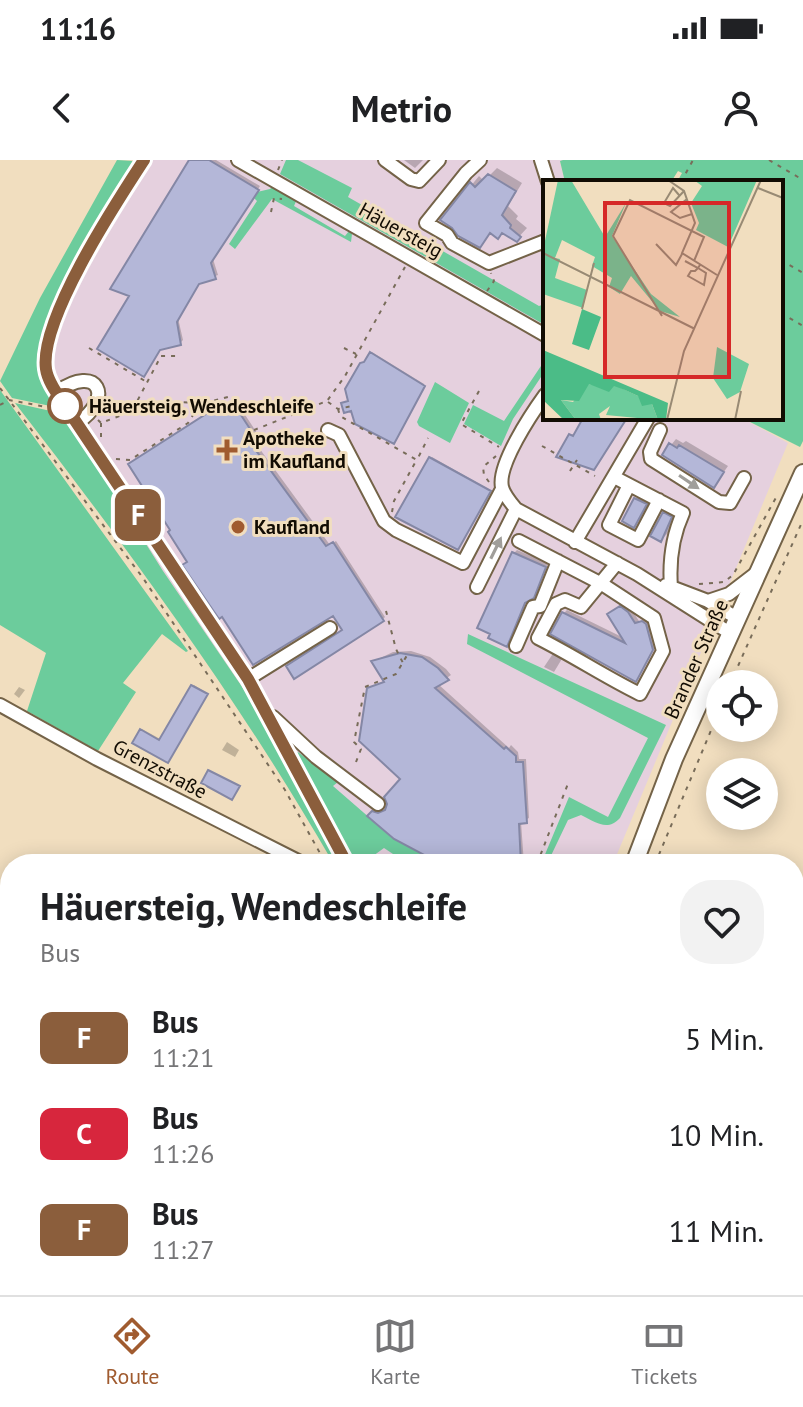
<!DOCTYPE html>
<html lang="de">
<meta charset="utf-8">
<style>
:root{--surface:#fff;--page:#f2f2f2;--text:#202124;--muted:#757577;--line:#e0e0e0;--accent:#a05b2f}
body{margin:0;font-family:"PT Sans",sans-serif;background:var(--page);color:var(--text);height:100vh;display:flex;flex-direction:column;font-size:30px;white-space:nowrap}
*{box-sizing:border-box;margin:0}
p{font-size:26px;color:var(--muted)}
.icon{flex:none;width:44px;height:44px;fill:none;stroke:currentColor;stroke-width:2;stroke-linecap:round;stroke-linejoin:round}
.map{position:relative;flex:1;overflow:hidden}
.drawer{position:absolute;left:0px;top:694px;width:804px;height:442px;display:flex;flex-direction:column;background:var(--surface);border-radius:32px 32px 0 0;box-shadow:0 4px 20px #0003}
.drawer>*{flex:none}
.badge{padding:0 16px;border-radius:12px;font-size:28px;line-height:52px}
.tools{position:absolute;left:706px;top:510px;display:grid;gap:16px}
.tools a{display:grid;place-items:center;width:72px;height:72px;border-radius:50%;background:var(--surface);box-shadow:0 4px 20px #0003;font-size:40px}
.map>.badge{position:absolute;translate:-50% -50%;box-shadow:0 0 0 4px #fff}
.round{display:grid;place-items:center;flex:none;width:84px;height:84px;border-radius:32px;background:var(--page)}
.summary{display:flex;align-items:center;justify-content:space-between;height:136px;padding:0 40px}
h1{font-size:38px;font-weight:600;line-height:60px}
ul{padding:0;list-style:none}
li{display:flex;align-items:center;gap:24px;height:96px;padding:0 40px}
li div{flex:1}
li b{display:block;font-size:30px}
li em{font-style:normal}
li .badge{min-width:88px;font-weight:700;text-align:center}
.status{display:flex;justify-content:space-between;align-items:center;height:56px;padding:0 40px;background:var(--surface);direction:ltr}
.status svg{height:22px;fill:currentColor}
header{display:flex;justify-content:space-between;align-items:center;height:104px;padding:0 40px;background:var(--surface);font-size:36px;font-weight:600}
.menu{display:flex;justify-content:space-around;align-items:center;height:112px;border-top:2px solid var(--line);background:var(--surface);font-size:22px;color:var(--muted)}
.menu a{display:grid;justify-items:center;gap:4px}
.menu .current{color:var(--accent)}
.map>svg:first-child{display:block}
.commercial{fill:#e5d0de}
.green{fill:#6ccc9c}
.shadow{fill:#0003}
.building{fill:#b4b7d8;stroke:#8487a5;stroke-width:2}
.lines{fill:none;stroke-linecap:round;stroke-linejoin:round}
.minor-casing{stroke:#746348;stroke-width:16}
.major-casing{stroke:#746348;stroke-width:20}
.path{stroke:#786c59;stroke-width:2;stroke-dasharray:4 6;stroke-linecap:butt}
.minor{stroke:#fff;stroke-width:12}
.major{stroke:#fff;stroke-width:16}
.oneway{fill:#a09e9a}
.line-casing{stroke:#fff;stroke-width:18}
.line{stroke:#8b5e3c;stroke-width:12}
.stop-dot{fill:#fff;stroke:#8b5e3c;stroke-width:4}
.poi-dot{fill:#a05b2f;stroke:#f1debf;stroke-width:3}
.labels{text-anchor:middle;stroke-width:6;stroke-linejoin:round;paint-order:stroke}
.street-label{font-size:20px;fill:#120c03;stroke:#f1debf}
.stop-label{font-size:20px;font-weight:bold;fill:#120c03;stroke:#f1debf;text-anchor:start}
.poi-label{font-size:20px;font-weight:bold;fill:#120c03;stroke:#f1debf;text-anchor:start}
.inset-road{fill:none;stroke:#988a74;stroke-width:2}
.view{fill:#d62828;fill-opacity:0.15;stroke:#d62828;stroke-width:4}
.inset-edge{fill:none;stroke:#120c03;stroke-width:4}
</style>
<div class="status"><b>11:16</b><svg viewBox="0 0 49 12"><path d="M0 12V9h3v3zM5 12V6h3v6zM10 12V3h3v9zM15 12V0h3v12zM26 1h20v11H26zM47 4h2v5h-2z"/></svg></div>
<header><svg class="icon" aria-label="back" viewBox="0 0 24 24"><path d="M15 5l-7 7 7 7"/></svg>Metrio<svg class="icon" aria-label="person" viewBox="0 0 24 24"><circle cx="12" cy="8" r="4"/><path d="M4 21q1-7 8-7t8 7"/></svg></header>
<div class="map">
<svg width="803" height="1135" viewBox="0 0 803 1135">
<rect width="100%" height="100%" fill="#f1debf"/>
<!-- commercial -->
<path class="commercial" d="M134,0H563L560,2L565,22H545V258H742L788,283L613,704H341L290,597L163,411L41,218L39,203L40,186L49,149Z"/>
<!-- green -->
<path class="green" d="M117,0L133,1C105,48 35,151 39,204C40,221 51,234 60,248L12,238L0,221L40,138Z
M286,0H298L352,28L348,37L539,146L545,144V165L280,14Z
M563,0H803V281L800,287L742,258H781V22H677L682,13L678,11L671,22H565L560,1Z
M275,24L297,39L294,46L345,76L349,71L352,74L351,82L272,39L235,89L229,84L257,41L254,38L257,32L270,29Z
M545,200V211L513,259L501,286L464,264L473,245L504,261Z
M435,222L469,243L450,283L419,266L417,262Z
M0,230L188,491L186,492L162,474L123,523L136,532L98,591L27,551L46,493L0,465Z
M15,243L64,254L163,411L290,597L341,704H335L332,701C239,540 129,390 15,243Z
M468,474L666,565L620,658C607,672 596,662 581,655L568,660L547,704H541L569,637L608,657L648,578L467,484Z
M298,592L338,622L333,626L394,679L441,704H408L384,688L362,704H354L305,616L296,594Z
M794,976L803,981V1135H702L703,1126H794Z"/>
<!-- shadow -->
<path class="shadow" d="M191,0H216L260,26L213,99L218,115L200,122L178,158L183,180L180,183L132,135Z
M404,0H423L415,8Z
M497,8L522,23L508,46L518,56L516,59L527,68L515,81L504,71L491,72L480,85L443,60L479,16L484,21Z
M372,192L424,224L395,280L350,241Z
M238,244L259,276L254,281L330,385L336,381L385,457L382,460L344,469L334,453L173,370L133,302L221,246L225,253Z
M676,279L683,283L686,281L728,306L714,326L671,285Z
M432,297L490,330L458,388L398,356Z
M644,331L653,336L641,358L634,365L636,339Z
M672,346L678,349L669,372L661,380L664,354Z
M517,390L548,403L536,432L526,440L507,484L514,393Z
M624,444L631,449L639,461L649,460L656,485L636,520L564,453L567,450L624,478L613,451Z
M411,491L430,497L446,509L451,515L438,524L509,588L511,585L518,592L519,599H526L529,658L521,662L524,704H445L370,656L377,649L382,651L387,648L402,619L369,529L385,521L374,501L393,492Z
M554,492L563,497L554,512L544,507Z
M194,525L207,533L168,601L135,582L142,569L162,580Z
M19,527L25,530L19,538L14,534Z
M227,582L239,590L235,597L222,590Z
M189,619L200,625L196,632L185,625Z
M491,1126H507L500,1134L489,1131Z
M526,1126H545L538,1134L525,1131Z"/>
<!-- building -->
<path class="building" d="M189,0H209L259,30L211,103L216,119L199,124L177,162L181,185L160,190L144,217L97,189L129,136L110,129Z
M488,14L516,31L502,55L511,65L510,68L521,77L517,82L502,73L498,79L490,73L480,88L458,76L452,68L440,60L470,22L475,27Z
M370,192L425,226L394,284L355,264L351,251L344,253L341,243L348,241L345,229L360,203L364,202Z
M235,246L258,281L252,285L326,386L333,382L384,461L294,519L286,506L342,470L333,456L253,505L222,457L219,459L182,405L187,402L168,372L170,370L128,304L217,247L221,254Z
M583,258H627L594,310L556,297L569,274L573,276Z
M669,283L677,288L679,285L724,312L714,328L662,295Z
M429,297L491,331L458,390L395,357Z
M634,338L647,344L634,368L622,361Z
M663,352L672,357L661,382L650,376Z
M512,392L546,407L534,438L525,443L507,487L488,478L490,474L477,468Z
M620,446L628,452L635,463L642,461L646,464L653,490L636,522L550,474L562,452L625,483L607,454Z
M400,493L422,497L438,508L449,520L435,528L504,589L506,587L516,596V602H523L527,663L519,664L521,704H441L394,679L367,656L372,651L378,653L385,650L387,644L384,637L400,619L359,581L367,528L384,522L371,501Z
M191,525L208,534L168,603L132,583L140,569L159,580Z
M208,610L240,626L232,640L201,623Z"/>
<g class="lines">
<defs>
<path id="minor" d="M144,0C116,44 40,159 46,209C48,223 61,240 69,252L248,519L347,704
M238,0L545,175
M385,0L411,19L419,21L439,0
M480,0L466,13L426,63L447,75L452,83L489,103L545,81
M541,0L548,22
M57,232C98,203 115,238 77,263
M545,235C532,253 497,305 502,327C504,335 511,343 516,349L637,414L730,473
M328,270L339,275L384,361L396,370L463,403L502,329
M660,270L650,292L651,299L719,342L730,343L744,318
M614,317L683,353C672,377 669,401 671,427
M629,325L609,365L638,380L659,340
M519,381L602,424L654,458L663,491L640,534C605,517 574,496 538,478L556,444L565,440L581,447L617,403
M575,382L648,258
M666,425L708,441L737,458
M477,427L516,349
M708,441L729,434L755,414
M516,486L533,447L540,446L558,401
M248,519L330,468
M0,545L97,599L304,704
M273,557L316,597L378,644"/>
<path id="major" d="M634,704L674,599L803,313
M466,1135L469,1126"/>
</defs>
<!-- minor casing -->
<use href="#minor" class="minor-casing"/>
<!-- major casing -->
<use href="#major" class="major-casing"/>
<!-- path -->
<path class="path" d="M769,0L803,20
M278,10L282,0
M681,22L693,0
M271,52L274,38L282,39
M781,100L803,113
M487,131L494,121L491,113
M781,153L803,166
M89,188L145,221
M344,188L356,194
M0,228L143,418L285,630L326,704
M479,231L461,264L499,287
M328,242L338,249L352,246
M0,245L9,240L52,248
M133,249L161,196H179
M338,249L340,256L417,300L428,278
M98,260L101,263C130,252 167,237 198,244
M101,263V279
M254,270L327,241L345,216L405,107
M542,286L595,316
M116,299L130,300L188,263L200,244L228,237
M570,311L577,300
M489,322L484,315L483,307L496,296
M392,352L394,341L416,301
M699,424L724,422L733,415L778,334
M386,451L396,489L403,503
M730,524L803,360
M356,602L361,589L354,582L365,527L396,514L409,492
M537,704L569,621
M655,704L720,549
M627,1126L667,1135
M588,1135L590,1126"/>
<!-- minor -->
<use href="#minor" class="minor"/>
<!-- major -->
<use href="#major" class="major"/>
</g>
<!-- one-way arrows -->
<defs><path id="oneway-solid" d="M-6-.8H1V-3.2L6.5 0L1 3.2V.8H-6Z" transform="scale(2)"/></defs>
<g class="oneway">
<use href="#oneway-solid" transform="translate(689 322) rotate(34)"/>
<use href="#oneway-solid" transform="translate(496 388) rotate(-64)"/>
</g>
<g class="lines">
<defs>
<path id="line" d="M144,0C116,43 39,160 46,209C48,223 59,236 66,247L248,519L347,704"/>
</defs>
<!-- line casing -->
<use href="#line" class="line-casing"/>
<!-- line -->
<use href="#line" class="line"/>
</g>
<!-- markers -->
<circle class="stop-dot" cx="65" cy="246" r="16"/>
<g class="poi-dot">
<path d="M223 278h8v8h8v8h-8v8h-8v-8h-8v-8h8z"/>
<circle cx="238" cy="367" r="8"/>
</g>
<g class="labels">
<!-- street labels -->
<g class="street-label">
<text transform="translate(401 70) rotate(29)" y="7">Häuersteig</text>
<text transform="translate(696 499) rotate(-66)" y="7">Brander Straße</text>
<text transform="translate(160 609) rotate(28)" y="7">Grenzstraße</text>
</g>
<!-- stop labels -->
<g class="stop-label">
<text x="89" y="253">Häuersteig, Wendeschleife</text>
</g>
<!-- poi labels -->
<g class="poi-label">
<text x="243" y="285">Apotheke<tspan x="243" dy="23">im Kaufland</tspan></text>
<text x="254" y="374">Kaufland</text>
</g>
</g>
<!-- overview -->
<g transform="translate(543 20)">
<rect width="240" height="240" fill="#f1debf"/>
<path d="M15,0H28L62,57L83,23L69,56L108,114L137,137L117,131L88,96L77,114L66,107L69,98L49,86L52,77L19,60L12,78L17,79L12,98L44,110L40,128L0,114V70ZM151,0H214L185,67L153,50L156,43L148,23L159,6ZM174,167L206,184L197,212L184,219L170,198ZM45,204L74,206L95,216L109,224L115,240L63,235L67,226L56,234L58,240H33L18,220L30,222Z" fill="#6ccc9c"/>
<path d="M39,129L58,137L46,170L29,164ZM0,170L125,223L123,240H115L109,224L99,226L95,216L82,210L71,206L66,212L46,204L36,221L18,220L33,240H21L0,220Z" fill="#4bbc87"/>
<path class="inset-road" d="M125,0L141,11L152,43L139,73L174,95M215,8L240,18M136,15L130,8L121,23L127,26L141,11M144,19L128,32L137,38L149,34M113,64L133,85L139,74M0,73L152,149M142,81L155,88L163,93L161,105L145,96L148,91H152L155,88L157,85M39,129L51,83M119,136L70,56L87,20L161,57L151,81M124,240L141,171L218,0M192,240L198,211"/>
<path class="view" d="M62,23H186V197H62Z"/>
<rect width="240" height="240" class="inset-edge"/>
</g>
</svg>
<div class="tools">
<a><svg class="icon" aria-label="locate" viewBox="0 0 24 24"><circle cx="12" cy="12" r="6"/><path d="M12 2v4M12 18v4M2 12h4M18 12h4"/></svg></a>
<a><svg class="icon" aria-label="layers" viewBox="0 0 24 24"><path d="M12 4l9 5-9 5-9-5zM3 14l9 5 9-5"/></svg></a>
</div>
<b class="badge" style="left:138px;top:355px;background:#8b5e3c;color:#fff">F</b>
<section class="drawer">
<div class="summary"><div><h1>Häuersteig, Wendeschleife</h1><p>Bus</p></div><a class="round"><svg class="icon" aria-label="heart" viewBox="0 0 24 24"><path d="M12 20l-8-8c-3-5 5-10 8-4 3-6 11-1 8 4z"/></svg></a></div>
<ul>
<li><span class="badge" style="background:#8b5e3c;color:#fff">F</span><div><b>Bus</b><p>11:21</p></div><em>5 Min.</em></li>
<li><span class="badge" style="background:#d7263d;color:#fff">C</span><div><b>Bus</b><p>11:26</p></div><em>10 Min.</em></li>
<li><span class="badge" style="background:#8b5e3c;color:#fff">F</span><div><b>Bus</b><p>11:27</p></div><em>11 Min.</em></li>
</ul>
</section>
</div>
<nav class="menu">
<a class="current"><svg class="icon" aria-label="directions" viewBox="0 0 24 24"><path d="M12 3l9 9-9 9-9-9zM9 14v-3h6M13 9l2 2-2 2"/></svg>Route</a>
<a><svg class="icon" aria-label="map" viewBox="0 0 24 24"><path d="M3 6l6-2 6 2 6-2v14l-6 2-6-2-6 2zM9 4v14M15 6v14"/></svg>Karte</a>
<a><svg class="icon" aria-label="tickets" viewBox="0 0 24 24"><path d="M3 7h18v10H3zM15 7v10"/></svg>Tickets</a>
</nav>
